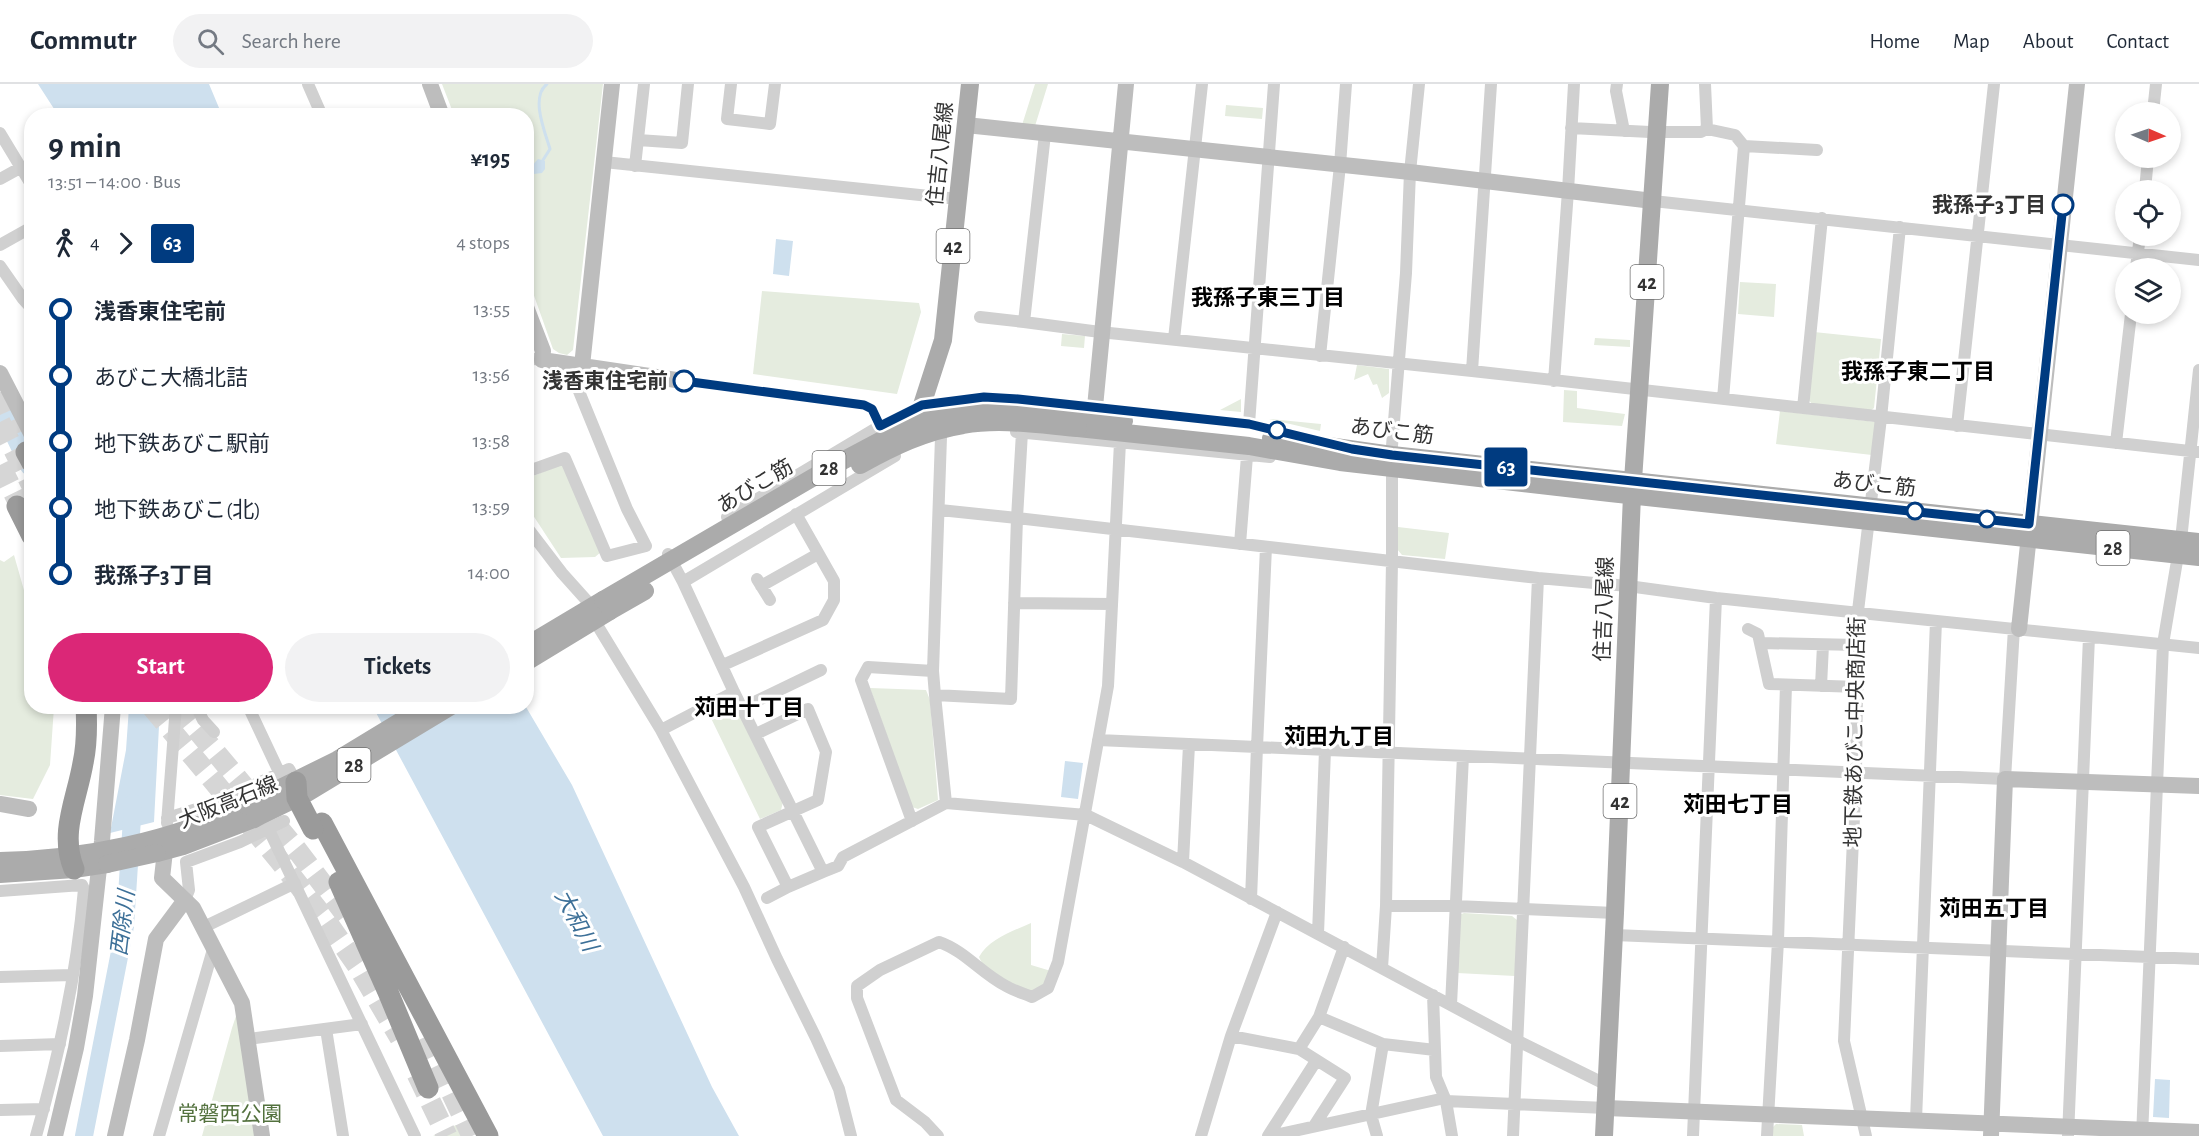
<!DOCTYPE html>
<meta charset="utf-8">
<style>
:root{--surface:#fff;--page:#f2f2f3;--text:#1f2937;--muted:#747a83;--line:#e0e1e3;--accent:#db2777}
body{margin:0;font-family:"Alegreya Sans","Noto Sans JP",sans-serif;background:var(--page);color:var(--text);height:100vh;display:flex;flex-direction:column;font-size:22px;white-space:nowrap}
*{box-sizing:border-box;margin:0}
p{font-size:20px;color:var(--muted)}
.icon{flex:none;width:33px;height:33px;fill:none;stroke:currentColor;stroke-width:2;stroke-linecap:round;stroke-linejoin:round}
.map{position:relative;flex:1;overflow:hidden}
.details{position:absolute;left:24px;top:24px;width:510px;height:606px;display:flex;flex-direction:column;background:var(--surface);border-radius:24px;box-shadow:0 3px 9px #0003}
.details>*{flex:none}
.badge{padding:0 12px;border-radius:4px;font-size:21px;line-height:39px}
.needle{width:39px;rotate:92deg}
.controls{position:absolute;left:2115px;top:18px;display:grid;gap:12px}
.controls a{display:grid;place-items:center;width:66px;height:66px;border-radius:50%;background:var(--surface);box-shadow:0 3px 9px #0003;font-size:30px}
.map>.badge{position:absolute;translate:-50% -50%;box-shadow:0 0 0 3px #fff}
.legs{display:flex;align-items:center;gap:9px;height:66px;padding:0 24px;font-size:20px}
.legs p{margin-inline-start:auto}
.head{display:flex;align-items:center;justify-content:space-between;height:102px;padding:0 24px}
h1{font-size:33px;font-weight:700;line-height:45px}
.cta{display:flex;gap:12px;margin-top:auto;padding:12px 24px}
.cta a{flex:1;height:69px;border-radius:36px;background:var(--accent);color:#fff;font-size:24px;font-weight:700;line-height:69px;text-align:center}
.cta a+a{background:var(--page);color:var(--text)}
ul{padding:0 24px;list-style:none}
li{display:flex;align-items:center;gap:21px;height:66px;font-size:22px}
li i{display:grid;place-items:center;width:9px;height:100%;margin:0 8px;background:currentColor}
li i::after{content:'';width:15px;height:15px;margin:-8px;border:4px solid;border-radius:50%;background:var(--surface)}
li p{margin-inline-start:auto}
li:first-child i{background:linear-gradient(#0000 50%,currentColor 0)}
li:last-child i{background:linear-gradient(currentColor 50%,#0000 0)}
header{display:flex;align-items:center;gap:36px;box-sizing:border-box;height:84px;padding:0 30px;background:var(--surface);border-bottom:2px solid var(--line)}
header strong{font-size:28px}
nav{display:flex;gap:33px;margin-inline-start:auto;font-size:21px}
.search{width:420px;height:54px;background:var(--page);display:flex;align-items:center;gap:15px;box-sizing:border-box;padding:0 21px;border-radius:33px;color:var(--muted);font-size:22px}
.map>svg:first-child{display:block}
.green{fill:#e5ecdf}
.water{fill:#cee0ee}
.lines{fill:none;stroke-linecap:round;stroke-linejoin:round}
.stream{stroke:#cee0ee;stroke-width:3}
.river{stroke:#cee0ee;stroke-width:18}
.highway-tunnel{stroke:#d6d6d6;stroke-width:21;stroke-dasharray:21 10;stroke-linecap:butt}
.street{stroke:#d0d0d0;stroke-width:12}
.secondary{stroke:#bdbdbd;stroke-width:16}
.primary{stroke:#ababab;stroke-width:18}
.highway{stroke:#9a9a9a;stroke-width:21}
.primary-bridge{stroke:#ababab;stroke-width:18}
.highway-bridge{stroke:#9a9a9a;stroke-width:21}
.line-1-casing{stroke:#fff;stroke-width:14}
.line-1{stroke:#003b80;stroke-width:9}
.stop-1-dot{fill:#fff;stroke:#003b80;stroke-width:3}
.labels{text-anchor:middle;stroke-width:6;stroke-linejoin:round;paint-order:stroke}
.shield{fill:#fff;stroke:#707070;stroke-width:1.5}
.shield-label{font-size:20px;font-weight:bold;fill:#333}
.street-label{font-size:21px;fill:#333;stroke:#fff}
.stop-label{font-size:21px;font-weight:bold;fill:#333;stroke:#fff;text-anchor:end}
.park-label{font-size:21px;fill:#53713e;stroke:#fff}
.neighbourhood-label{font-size:22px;font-weight:bold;fill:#000;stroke:#fff}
.water-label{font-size:22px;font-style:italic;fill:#3d7098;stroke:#fff}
</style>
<header>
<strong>Commutr</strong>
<div class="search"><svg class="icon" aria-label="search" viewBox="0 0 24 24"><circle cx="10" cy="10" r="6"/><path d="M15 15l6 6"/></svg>Search here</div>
<nav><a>Home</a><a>Map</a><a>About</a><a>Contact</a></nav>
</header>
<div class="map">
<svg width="2199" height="1052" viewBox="0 0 2199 1052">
<rect width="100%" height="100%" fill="#fff"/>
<!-- green -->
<path class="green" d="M442,0H603L573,266L567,271L559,269L553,265L527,192L526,32L454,31Z
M1035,0H1048L1035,42L1022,41Z
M1226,21L1263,24L1262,35L1225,32Z
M1740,198L1776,200L1774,233L1738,230Z
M762,207L919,219L921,228L897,310L753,290Z
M1814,248L1881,255L1874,324L1870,327L1812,320L1808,315Z
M1062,250L1085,252L1084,264L1061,262Z
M1595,254L1630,256V263L1594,261Z
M1357,281L1389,285V309L1382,314L1377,300L1373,301L1368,290L1354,296Z
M1564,306L1577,307V324L1625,330L1622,342L1563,338Z
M1241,315V328L1220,326Z
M1780,327L1876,338L1872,371L1776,360Z
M1269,335L1321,340L1320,347Z
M562,380L601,468L595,473L561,474L527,422L526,395Z
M1398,443L1449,449L1445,475L1402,471L1397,465Z
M14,471L31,531L32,622L54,623L50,681L33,715L0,711V476L4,478Z
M870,604L926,606L930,616L938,716L918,725L912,723Z
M731,617L735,619L784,714L781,726L760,735L708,628Z
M1464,829L1512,832L1517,836L1515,892L1457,889L1459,831Z
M1031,839V881L1051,887L1046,900L1036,906L1029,907L1009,898L984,883L979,873C989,855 1013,847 1031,839Z
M237,929L257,1052H202L232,944Z
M1776,1040L1802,1041L1804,1052H1771L1772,1044Z
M456,1041L462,1052H433Z"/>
<!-- water -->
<path class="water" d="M38,0H209L222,31H58Z
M538,75L545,77V85L542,89L534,90L531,83Z
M776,155L793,157L789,192L773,190Z
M129,623H160L154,738L110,749L126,666Z
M373,623H526L572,701L712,1003L739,1052H603Z
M1065,677L1083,679L1078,715L1061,713Z
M2155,995L2170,996L2169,1034L2153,1033Z"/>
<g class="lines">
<!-- stream -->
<path class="stream" d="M543,76L550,65C545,48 530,13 547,0"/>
<!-- river -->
<path class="river" d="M0,322L29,382
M84,1052L125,842L133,719"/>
<!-- highway-tunnel -->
<path class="highway-tunnel" d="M0,308L18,349
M0,338L32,402
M0,381L27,436
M151,622L279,776L322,831L357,881L400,954
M177,622L297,766L352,839
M425,953L472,1052
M417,990L447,1052"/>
<!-- street -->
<path class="street" d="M308,0L322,32
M731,0L727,35L770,40L775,0
M1617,0L1616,7L1624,47
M1705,0L1707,45L1735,51L1744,62
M2153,28L2156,0
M1571,44L1650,48H1701L1707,45
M0,49L32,102
M1045,50L1024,238L1100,248L1472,287L2199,368
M638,56L682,59L688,0
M604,78L958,115
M635,82L644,0
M0,95L20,84
M2145,106L2148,74
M1653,117L2199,176
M0,161L32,143
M0,182L23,215
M2136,184L2140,152
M32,210L23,215L32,225
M980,233L1024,238
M1174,255L1202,0
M1320,272L1340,81L1346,0
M526,274L542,276
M1472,287L1491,0
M683,297L864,321L872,325L880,342
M1554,297L1568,107L1574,0
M1723,315L1744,62L1817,66
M1803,324L1822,134
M1249,340L1274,0
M1957,342L1994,0
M1016,348L1270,373
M1022,348L1017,434L1538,494L1628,502L1716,514L2199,564
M2116,359L2131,230
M526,388L565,374L607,472L646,462L627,425L576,300L582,282
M727,433L880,342L922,321L984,313L1018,315L1249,340L1292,350
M526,442L562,489L588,518L599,544L661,646L744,803L777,875L816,954L839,1005L851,1052
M2181,456L2199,286
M1240,460L1247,372
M1266,463L1257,663L2005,695L2014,544
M668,470L683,498L734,608L823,788L838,782L843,773L946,719L935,611L1011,615L1017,434L940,426
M757,495L770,516
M683,498L895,372
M761,502L818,470
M1014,519L1112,520
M1748,545L1758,550L1769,600L1858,603
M1761,559L1858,561
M723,581L823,536L834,516V497L796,430
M1821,602L1823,561
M935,611L933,587L941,353
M196,622L203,636L214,648
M248,622L280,690
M742,624L821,586
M661,646L734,608
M756,650L808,625L826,668L818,716L758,743L788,803L823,788
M1098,656L1257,663L1251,815
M946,719L1086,731L1183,778L1518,957L1607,1001
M167,734L213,720L289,685L298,701
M912,737L861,596L868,583L933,587
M167,739L176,622
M269,746L415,1052
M1183,778L1189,661
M0,807L82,801L84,805C77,888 59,972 36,1052
M767,814L788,803
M185,816L189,806L186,778L240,758L284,737
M1386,822H1455L1615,829
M204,843L295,799
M1318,850L1325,666
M1614,851L2199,875
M1382,884L1386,822L1392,477V362L1406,189L1410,88L1419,0
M0,893L72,891
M1433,911L1436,993L1446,1017L1452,1052
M1451,921L1463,672
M1319,933L1383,960L1435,966
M326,945L343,1052
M1231,952L1299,965L1319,933L1344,863
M248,955L362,940
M0,962L60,960
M1299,965L1345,994L1314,1042
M1446,1017L1606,1024
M0,1026L44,1025
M1916,1036L1936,537
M159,1052L214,862
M938,1052L925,1038L896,1016L857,914V902L880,886L939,858C965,867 982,890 1006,902C1014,907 1023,909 1032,913L1048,904L1058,878L1108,602L1120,358
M1201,1052L1231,952L1277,828
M1268,1052L1316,977
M1271,1052L1445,1014
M1377,1052L1371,1031L1383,960
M1513,1052L1538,494
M1693,1052L1716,514
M1767,1052L1778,857L1786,601
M1866,1052L1844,957L1856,688L1858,527L1881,334L1900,143
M2068,1052L2089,553
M2142,1052L2163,560L2178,471"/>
<!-- secondary -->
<path class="secondary" d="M430,0L442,32
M966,41L1410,88L1653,117
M526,223L543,267L542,276L683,297
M582,282L612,0
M0,289L32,351
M1095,323L1126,0
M2019,545L2077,0
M0,720L29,725
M165,767L162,794L193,824L242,919L262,1052
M1606,1024L2199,1048
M55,1052L76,964L85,912L102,757L113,622
M115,1052L137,956L156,855L185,816
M1991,1052L2005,695L2199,702"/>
<!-- primary -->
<path class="primary" d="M922,321L943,256L970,0
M1078,332L1124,337
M1078,344L1249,362L1340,378L1610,409L2199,473
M1271,354L1392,371L2199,458
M526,562L603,516
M526,578L610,527
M157,769L183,762L254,735
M0,777C83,775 171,757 246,721
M0,790L74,785L107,780
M1604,1052L1615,829L1632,411L1660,0"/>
<!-- highway -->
<path class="highway" d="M26,368L32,379
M17,422L32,452
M322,739L488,1052
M74,785C59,749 77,715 83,679C87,661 87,641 86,622
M339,798L388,908L428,1004"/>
<!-- primary-bridge -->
<path class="primary-bridge" d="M860,381C893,363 925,347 963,341C1000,334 1041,341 1078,344
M603,516L831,383L912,340L930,333L964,326L1078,332
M610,527L645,507
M246,721L337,676L426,622
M254,735L307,709L451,622
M107,780L157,769"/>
<!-- highway-bridge -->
<path class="highway-bridge" d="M296,698L297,714L313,745"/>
</g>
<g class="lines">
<defs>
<path id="line-1" d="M684,297L864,321L872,325L880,342L922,321L984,313L1018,315L1249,340L1352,365L1392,371L2029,440L2063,121"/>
</defs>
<!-- line-1 casing -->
<use href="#line-1" class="line-1-casing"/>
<!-- line-1 -->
<use href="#line-1" class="line-1"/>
</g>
<!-- markers -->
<g class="stop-1-dot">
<circle cx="2063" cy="121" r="10"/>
<circle cx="684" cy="297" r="10"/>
<circle cx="1277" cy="346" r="8"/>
<circle cx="1915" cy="427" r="8"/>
<circle cx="1987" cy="435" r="8"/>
</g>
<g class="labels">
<!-- shield labels -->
<g class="shield">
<rect x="936.5" y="145" width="33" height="34" rx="4.5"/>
<rect x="1630.5" y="181" width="33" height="34" rx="4.5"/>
<rect x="812.5" y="367" width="33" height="34" rx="4.5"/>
<rect x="2096.5" y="447" width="33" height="34" rx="4.5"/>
<rect x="337.5" y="664" width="33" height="34" rx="4.5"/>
<rect x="1603.5" y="700" width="33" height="34" rx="4.5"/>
</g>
<g class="shield-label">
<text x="953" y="169">42</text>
<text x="1647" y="205">42</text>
<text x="829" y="391">28</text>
<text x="2113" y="471">28</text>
<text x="354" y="688">28</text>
<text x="1620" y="724">42</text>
</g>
<!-- street labels -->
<g class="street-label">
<text transform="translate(940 70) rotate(-84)" y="7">住吉八尾線</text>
<text transform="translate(1392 347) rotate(7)" y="7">あびこ筋</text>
<text transform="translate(1874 400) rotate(6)" y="7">あびこ筋</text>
<text transform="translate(755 402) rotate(-31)" y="7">あびこ筋</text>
<text transform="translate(1604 525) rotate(-88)" y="7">住吉八尾線</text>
<text transform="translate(1855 648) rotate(-89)" y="7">地下鉄あびこ中央商店街</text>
<text transform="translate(228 718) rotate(-22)" y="7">大阪高石線</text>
</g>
<!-- stop labels -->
<g class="stop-label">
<text x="2046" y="128">我孫子3丁目</text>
<text x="668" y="304">浅香東住宅前</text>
</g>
<!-- park labels -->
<g class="park-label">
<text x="230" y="1037">常磐西公園</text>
</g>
<!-- neighbourhood labels -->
<g class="neighbourhood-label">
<text x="1268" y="221">我孫子東三丁目</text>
<text x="1918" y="295">我孫子東二丁目</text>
<text x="749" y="631">苅田十丁目</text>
<text x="1339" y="660">苅田九丁目</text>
<text x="1738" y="728">苅田七丁目</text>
<text x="1994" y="832">苅田五丁目</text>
</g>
<!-- water labels -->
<g class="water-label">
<text transform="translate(577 836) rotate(62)" y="8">大和川</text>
<text transform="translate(122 839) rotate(-83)" y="8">西除川</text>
</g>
</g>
</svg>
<div class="controls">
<a><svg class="needle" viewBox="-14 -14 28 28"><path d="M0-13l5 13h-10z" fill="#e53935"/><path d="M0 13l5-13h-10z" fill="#747a83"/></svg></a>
<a><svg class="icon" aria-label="locate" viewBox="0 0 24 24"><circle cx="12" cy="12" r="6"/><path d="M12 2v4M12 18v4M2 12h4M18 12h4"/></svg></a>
<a><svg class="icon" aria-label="layers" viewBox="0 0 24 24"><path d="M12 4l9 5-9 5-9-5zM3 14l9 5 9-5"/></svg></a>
</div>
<b class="badge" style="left:1506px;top:383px;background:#003b80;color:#fff">63</b>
<section class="details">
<div class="head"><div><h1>9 min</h1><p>13:51 – 14:00 · Bus</p></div><b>¥195</b></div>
<div class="legs"><svg class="icon" aria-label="walk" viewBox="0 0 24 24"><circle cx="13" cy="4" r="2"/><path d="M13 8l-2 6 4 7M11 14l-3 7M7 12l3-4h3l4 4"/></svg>4<svg class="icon" aria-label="forward" viewBox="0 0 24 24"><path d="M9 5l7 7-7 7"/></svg><b class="badge" style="background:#003b80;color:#fff">63</b><p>4 stops</p></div>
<ul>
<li><i style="color:#003b80"></i><b>浅香東住宅前</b><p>13:55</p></li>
<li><i style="color:#003b80"></i><span>あびこ大橋北詰</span><p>13:56</p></li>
<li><i style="color:#003b80"></i><span>地下鉄あびこ駅前</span><p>13:58</p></li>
<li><i style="color:#003b80"></i><span>地下鉄あびこ(北)</span><p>13:59</p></li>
<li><i style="color:#003b80"></i><b>我孫子3丁目</b><p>14:00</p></li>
</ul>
<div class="cta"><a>Start</a><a>Tickets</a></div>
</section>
</div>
